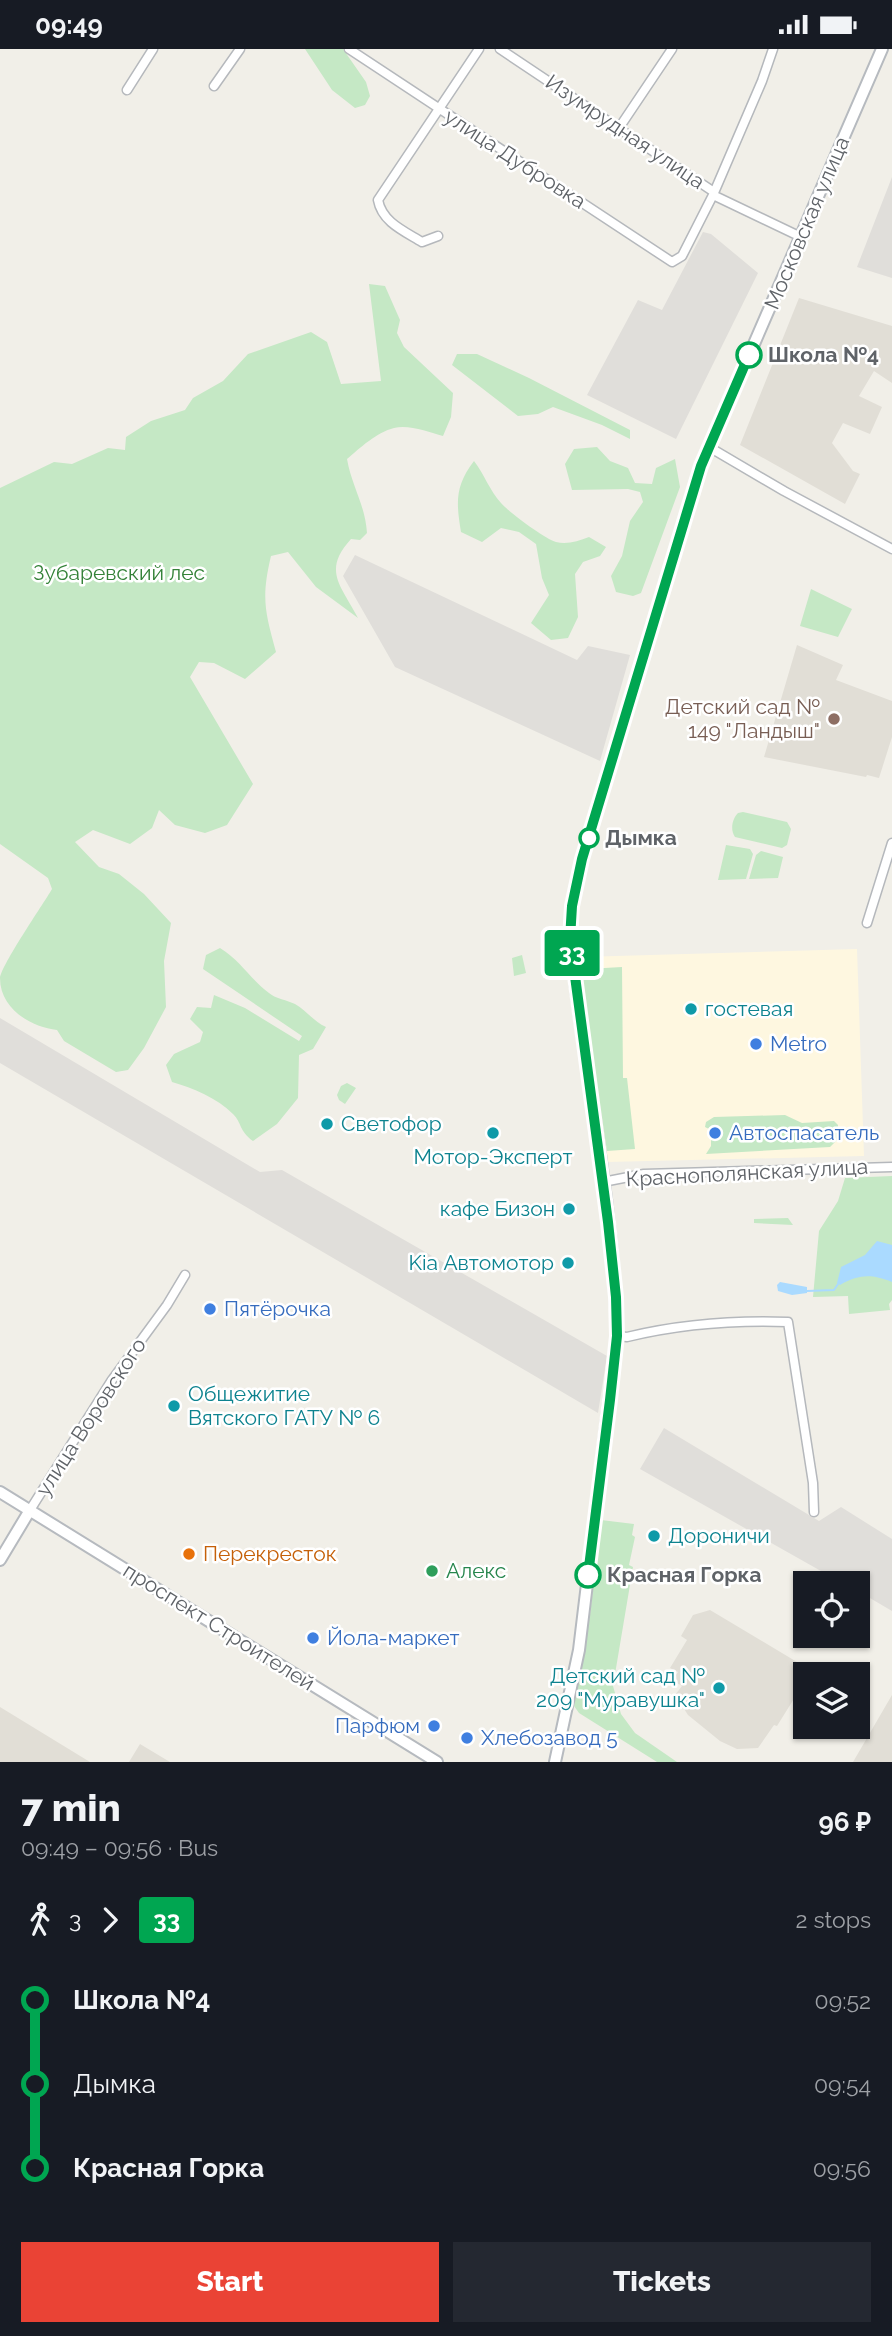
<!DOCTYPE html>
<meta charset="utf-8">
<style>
:root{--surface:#171b24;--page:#242831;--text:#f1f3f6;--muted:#9ea1a6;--accent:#ea4335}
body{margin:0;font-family:Raleway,sans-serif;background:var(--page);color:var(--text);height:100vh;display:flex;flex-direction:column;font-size:26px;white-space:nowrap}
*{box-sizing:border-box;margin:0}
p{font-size:23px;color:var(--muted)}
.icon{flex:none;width:38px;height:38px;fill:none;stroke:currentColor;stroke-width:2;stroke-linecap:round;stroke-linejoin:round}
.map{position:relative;height:1713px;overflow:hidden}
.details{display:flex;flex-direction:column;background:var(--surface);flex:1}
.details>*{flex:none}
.badge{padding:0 14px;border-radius:5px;font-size:24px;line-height:46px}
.tools{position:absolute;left:793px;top:1522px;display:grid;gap:14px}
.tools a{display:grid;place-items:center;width:77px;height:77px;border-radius:0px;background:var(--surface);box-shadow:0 2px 5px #0004;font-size:35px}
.map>.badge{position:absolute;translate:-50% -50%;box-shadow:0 0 0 4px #fff}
.legs{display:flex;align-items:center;gap:10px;height:77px;padding:0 21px;font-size:23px}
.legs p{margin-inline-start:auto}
.headline{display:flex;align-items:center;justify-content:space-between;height:119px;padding:0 21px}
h1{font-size:38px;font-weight:800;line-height:52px}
.action{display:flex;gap:14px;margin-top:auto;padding:14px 21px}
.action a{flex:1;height:80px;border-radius:0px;background:var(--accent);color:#fff;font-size:28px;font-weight:800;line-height:80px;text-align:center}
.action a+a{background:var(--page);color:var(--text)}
ul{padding:0 21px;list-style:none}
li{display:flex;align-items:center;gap:24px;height:84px;font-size:26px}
li i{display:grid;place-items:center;width:10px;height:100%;margin:0 9px;background:currentColor}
li i::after{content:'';width:18px;height:18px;margin:-9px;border:5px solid;border-radius:50%;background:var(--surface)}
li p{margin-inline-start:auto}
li:first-child i{background:linear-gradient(#0000 50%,currentColor 0)}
li:last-child i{background:linear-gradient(currentColor 50%,#0000 0)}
.status{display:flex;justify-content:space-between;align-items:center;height:49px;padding:0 35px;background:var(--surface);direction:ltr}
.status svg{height:19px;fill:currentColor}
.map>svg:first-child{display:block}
.commercial{fill:#fef7e0}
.industrial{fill:#e0deda}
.education{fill:#e1ded6}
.green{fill:#c5e8c5}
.water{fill:#aadaff}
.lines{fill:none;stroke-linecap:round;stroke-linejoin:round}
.stream{stroke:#aadaff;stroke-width:2}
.minor-casing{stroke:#b5b8bc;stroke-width:11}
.secondary-casing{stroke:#b6babf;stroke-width:14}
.minor{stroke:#fff;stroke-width:8}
.secondary{stroke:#fff;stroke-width:10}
.line-1-casing{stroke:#fff;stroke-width:16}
.line-1{stroke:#00a651;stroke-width:10}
.stop-1-dot{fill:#fff;stroke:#00a651;stroke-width:3.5}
.education-dot{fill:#8d6e63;stroke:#fff;stroke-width:2.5}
.culture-dot{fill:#0f9aa8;stroke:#fff;stroke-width:2.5}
.shop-dot{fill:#3f7fe0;stroke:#fff;stroke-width:2.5}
.food-dot{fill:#e8710a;stroke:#fff;stroke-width:2.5}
.leisure-dot{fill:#2e9e5b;stroke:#fff;stroke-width:2.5}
.labels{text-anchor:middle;stroke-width:5;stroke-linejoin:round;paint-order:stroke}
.street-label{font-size:21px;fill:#5f6368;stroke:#fff}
.stop-label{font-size:21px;font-weight:bold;fill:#5f6368;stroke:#fff;text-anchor:start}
.park-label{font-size:21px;fill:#348238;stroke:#fff}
.education-label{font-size:21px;fill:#785e54;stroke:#fff;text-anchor:end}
.culture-label{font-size:21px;fill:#0d838f;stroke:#fff;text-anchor:start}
.shop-label{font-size:21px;fill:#366cbe;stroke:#fff;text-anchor:start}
.food-label{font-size:21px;fill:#c56008;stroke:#fff;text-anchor:start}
.leisure-label{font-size:21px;fill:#27864d;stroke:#fff;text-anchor:start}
</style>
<div class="status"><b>09:49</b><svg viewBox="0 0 49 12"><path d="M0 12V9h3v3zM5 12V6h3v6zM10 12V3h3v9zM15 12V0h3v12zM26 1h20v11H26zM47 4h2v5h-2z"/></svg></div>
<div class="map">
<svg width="892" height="1713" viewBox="0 0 892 1713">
<rect width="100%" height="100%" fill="#f1efe8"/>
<!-- commercial -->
<path class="commercial" d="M857,900L864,1107L607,1113L581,908Z"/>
<!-- industrial -->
<path class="industrial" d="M892,128V229L857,218Z
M703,183L711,185L758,224L676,390L587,346L638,251L662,261Z
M355,506L577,611L588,597L630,606L600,712L395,618L343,527Z
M0,969L260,1123L282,1121L607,1307L598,1364L0,1014Z
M664,1379L819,1472L841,1458L892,1490V1562L858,1542V1535H844L640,1420Z"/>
<!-- education -->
<path class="education" d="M799,249L892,277V334L874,322L859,347L882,358L870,385L843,374L832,394L853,422L860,425L845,455L740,396Z
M797,596L843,616L836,631L892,652V688L879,729L867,726L866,728L764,708Z
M710,1561L812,1622L809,1626H805V1632L777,1677L774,1676L758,1699L737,1700L720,1692L688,1666L675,1646L682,1637L677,1634L676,1626L678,1623L670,1619L687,1591L681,1587L693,1566Z
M892,1646V1713H853Z
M0,1658L90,1713H0Z
M140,1695L170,1713H129Z"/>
<!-- green -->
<path class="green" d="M305,0H343L366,33L370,47L365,56L355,59L332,41Z
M369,235L385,237L400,271L397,284L404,298L453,344L451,368L443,387C429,383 408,375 394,379C377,383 360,399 347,410C352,438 365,455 367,484L360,491L351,490C322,522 341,536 358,569L316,538L288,503L271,507C261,549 265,563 276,603L245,630L214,614L199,613L190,628L253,735L227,776L205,784L175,776L159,761L152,779L130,795L93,781L75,793L99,818L119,825L144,845L171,874L164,912L166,958L144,999L128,1021L116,1023L64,992L57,981C31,978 0,960 0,929C2,915 42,857 52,840L48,829L0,795V439L54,413L72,415L108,399L125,401L126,388L151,372L185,361L193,349L223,332L248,305L311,283L327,293L341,335L381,332Z
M457,305H477L529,329L630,381V390L602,376L553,358L538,365L518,367L452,316Z
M597,398L610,412L628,419L635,434L652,435L656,419L675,410L680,438L641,544L633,547L616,543L611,527L622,507L630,472L643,453L640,443L628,440L572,441L565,415L574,400Z
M474,412C484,425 490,442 501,454C510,464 544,489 556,493C567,496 578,492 589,488L606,498L600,507L583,513L575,525L578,568L568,589L551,591L531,574L549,546L542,529L536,495L519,483L501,479L482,493L461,483C456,453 455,437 474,412Z
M811,540L852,560L838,588L800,577Z
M743,763L787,773L791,780L787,796L782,799L735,788C730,781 732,770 738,764Z
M726,796L750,800L753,805L746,830L718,831Z
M761,802L783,808L778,829L749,830L756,806Z
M220,899C241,912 250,930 269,944C276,950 287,951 295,955C306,961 313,972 326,978L313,1000L299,1006L298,1049L277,1075L253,1092C239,1082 242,1074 233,1065C217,1049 193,1039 172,1033L166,1016L174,1005L200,993L203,983L190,970L197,958L211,959L214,946L245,959L299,992L302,987L203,920L206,906Z
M522,906L526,924L514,927L512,909Z
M622,918L623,1029H627L635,1100L607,1102L580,927L587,920Z
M347,1034L356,1039L345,1055L339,1051L337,1046L341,1037Z
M785,1066L802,1074L834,1072L838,1076L837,1091L830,1098L706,1105L711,1097V1081L705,1078L706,1073L714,1068Z
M892,1127V1251L889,1255L890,1261L849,1265L848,1247L813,1248L819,1182L838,1152L845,1129Z
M788,1169L793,1176L754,1174V1170Z
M601,1471L634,1475L632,1486L635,1488L629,1516L633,1518L613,1637L621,1665L635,1684L677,1713H657L579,1664L574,1657L590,1566Z"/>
<!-- water -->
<path class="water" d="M877,1192L892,1196V1233C871,1225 860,1225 840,1236L837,1234L841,1218L865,1206Z
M780,1233L807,1238V1244L792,1246L778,1242L777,1236Z"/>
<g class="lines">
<!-- stream -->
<path class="stream" d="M807,1242L834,1241L838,1235"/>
<defs>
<path id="minor" d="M349,0L672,213L682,207L713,146L762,32L773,0
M500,0L714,143
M214,37L240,0
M127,41L153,0
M619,79L672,0
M713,146L801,188
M438,187L422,193C404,182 382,173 378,151L479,0
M709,398L784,442L892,500
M867,874L892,794
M603,1133L644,1125L892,1118
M617,1287L627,1288C681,1275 733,1271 788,1273L813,1434L814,1463
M30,1461L112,1331L167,1256L185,1226"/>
<path id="secondary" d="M0,1443L437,1713
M0,1511L30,1461
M555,1713L579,1601L617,1287C614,1154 584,1022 570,890L572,857L582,810L701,417L882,0"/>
</defs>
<!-- minor casing -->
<use href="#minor" class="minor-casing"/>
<!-- secondary casing -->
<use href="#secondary" class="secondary-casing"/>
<!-- minor -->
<use href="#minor" class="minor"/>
<!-- secondary -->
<use href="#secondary" class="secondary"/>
</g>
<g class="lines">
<defs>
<path id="line-1" d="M588,1526L610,1351L617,1287L616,1248L608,1173L570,890L572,857L582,810L701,417L749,306"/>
</defs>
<!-- line-1 casing -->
<use href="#line-1" class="line-1-casing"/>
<!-- line-1 -->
<use href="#line-1" class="line-1"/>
</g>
<!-- markers -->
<g class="stop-1-dot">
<circle cx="749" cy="306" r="12"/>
<circle cx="589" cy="789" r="9"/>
<circle cx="588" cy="1526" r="12"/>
</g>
<circle class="education-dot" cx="834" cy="670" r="7"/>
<g class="culture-dot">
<circle cx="691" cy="960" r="7"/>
<circle cx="327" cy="1075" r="7"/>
<circle cx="493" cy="1084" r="7"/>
<circle cx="569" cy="1160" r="7"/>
<circle cx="568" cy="1214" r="7"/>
<circle cx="174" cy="1357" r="7"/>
<circle cx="654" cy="1487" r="7"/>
<circle cx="719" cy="1639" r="7"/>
</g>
<g class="shop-dot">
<circle cx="756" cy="995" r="7"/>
<circle cx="715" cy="1084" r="7"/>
<circle cx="210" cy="1260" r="7"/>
<circle cx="313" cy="1589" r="7"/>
<circle cx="434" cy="1677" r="7"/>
<circle cx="467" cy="1689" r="7"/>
</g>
<circle class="food-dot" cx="189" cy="1505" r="7"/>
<circle class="leisure-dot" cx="432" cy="1522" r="7"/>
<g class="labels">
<!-- street labels -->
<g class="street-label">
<text transform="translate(625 83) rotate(34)" y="7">Изумрудная улица</text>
<text transform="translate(515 110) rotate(33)" y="7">улица Дубровка</text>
<text transform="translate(807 174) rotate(-67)" y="7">Московская улица</text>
<text transform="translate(747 1124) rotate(-3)" y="7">Краснополянская улица</text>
<text transform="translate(91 1368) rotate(-57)" y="7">улица Воровского</text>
<text transform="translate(219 1578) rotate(32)" y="7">проспект Строителей</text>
</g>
<!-- stop labels -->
<g class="stop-label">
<text x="768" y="313">Школа №4</text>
<text x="605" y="796">Дымка</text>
<text x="607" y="1533">Красная Горка</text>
</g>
<!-- park labels -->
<g class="park-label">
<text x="119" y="531">Зубаревский лес</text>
</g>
<!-- education labels -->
<g class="education-label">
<text x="820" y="665">Детский сад №<tspan x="820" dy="24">149 "Ландыш"</tspan></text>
</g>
<!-- culture labels -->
<g class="culture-label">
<text x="705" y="967">гостевая</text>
<text x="341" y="1082">Светофор</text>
<text x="493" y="1115" text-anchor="middle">Мотор-Эксперт</text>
<text x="555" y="1167" text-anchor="end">кафе Бизон</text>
<text x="554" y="1221" text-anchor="end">Kia Автомотор</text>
<text x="188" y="1352">Общежитие<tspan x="188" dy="24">Вятского ГАТУ № 6</tspan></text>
<text x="668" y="1494">Дороничи</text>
<text x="705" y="1634" text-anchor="end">Детский сад №<tspan x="705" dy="24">209 "Муравушка"</tspan></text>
</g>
<!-- shop labels -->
<g class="shop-label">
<text x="770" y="1002">Metro</text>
<text x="729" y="1091">Автоспасатель</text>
<text x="224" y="1267">Пятёрочка</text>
<text x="327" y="1596">Йола-маркет</text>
<text x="420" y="1684" text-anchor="end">Парфюм</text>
<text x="481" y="1696">Хлебозавод 5</text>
</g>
<!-- food labels -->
<g class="food-label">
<text x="203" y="1512">Перекресток</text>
</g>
<!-- leisure labels -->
<g class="leisure-label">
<text x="446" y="1529">Алекс</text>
</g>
</g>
</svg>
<div class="tools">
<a><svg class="icon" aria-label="locate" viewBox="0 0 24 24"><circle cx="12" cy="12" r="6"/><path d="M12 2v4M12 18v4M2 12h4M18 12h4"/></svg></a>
<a><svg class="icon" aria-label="layers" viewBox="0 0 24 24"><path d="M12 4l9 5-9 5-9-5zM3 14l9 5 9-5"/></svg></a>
</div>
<b class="badge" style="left:572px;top:904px;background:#00a651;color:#fff">33</b>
</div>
<section class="details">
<div class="headline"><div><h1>7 min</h1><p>09:49 – 09:56 · Bus</p></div><b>96 ₽</b></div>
<div class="legs"><svg class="icon" aria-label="walk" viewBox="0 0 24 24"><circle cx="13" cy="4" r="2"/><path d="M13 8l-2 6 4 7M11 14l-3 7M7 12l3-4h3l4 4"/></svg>3<svg class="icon" aria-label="forward" viewBox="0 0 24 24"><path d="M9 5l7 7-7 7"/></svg><b class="badge" style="background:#00a651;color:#fff">33</b><p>2 stops</p></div>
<ul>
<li><i style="color:#00a651"></i><b>Школа №4</b><p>09:52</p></li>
<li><i style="color:#00a651"></i><span>Дымка</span><p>09:54</p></li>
<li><i style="color:#00a651"></i><b>Красная Горка</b><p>09:56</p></li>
</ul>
<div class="action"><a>Start</a><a>Tickets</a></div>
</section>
